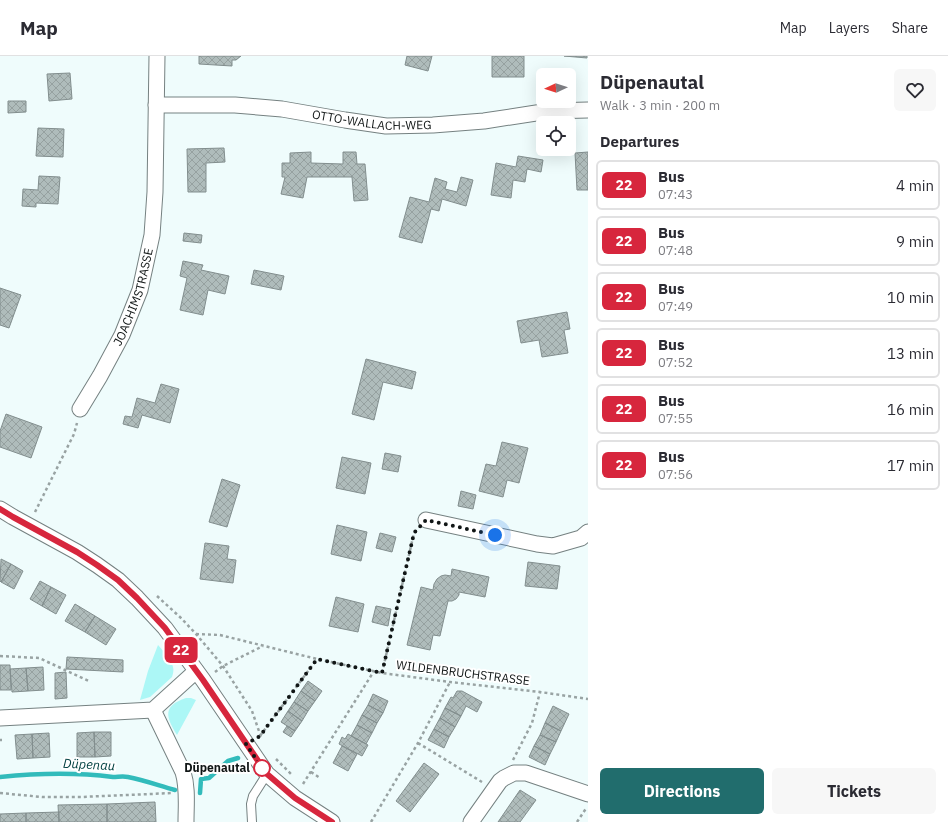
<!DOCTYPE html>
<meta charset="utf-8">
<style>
:root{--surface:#fff;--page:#f7f7f7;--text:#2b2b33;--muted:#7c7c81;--line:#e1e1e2;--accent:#216d6d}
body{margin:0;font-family:"IBM Plex Sans",sans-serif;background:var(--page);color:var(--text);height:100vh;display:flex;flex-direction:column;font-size:15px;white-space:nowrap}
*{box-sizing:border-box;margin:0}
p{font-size:13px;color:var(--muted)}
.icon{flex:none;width:22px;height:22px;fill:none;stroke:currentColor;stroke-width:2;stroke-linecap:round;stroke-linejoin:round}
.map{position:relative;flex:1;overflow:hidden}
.sheet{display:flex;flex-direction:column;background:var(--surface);width:360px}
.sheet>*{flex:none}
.badge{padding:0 8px;border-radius:6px;font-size:14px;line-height:26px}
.needle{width:26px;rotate:266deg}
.fabs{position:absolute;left:536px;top:12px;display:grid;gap:8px}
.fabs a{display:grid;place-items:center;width:40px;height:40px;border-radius:6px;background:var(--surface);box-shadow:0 4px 16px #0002;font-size:20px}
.you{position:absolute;width:20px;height:20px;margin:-10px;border:3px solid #fff;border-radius:50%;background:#1a73e8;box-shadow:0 0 0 6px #1a73e833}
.map>.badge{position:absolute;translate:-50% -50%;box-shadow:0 0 0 2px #fff}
h2{padding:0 12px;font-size:15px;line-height:36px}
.round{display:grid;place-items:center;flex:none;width:42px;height:42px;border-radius:6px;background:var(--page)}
.overview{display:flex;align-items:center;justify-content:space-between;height:68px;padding:0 12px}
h1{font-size:19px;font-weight:700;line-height:30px}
.action{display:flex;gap:8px;margin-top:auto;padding:8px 12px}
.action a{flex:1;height:46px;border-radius:6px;background:var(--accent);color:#fff;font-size:16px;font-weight:700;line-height:46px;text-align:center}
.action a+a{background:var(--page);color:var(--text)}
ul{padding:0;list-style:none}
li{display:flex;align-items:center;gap:12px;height:50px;margin:0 8px 6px;padding:0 4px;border:2px solid var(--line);border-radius:6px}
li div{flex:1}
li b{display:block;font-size:15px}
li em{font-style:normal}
li .badge{min-width:44px;font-weight:700;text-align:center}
header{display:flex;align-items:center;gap:24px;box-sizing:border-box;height:56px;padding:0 20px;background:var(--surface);border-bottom:1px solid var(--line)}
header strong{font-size:19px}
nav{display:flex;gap:22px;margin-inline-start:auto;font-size:14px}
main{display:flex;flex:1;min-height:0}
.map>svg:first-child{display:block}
.green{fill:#acf7f6}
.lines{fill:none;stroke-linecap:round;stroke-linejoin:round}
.stream{stroke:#32bbbb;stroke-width:4.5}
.building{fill:url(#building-cross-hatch);stroke:#828e8e}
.lane-casing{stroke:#758181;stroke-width:10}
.street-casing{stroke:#758181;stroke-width:17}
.path{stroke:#99a3a3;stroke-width:2.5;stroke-dasharray:3 3;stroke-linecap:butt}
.lane{stroke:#fff;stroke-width:8}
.street{stroke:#fff;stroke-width:15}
.line-casing{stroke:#fff;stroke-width:9}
.line{stroke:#d7263d;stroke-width:6}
.walk{stroke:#111616;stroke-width:4;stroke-dasharray:0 7.2}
.stop-dot{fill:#fff;stroke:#d7263d;stroke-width:2}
.labels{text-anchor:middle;stroke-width:4;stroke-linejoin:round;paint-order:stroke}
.street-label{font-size:12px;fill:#111616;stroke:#fff}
.stop-label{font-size:12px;font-weight:bold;fill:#111616;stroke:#fff;text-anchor:end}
.water-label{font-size:13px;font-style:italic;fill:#034142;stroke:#fff}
</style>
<header>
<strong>Map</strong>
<nav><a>Map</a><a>Layers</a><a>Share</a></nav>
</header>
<main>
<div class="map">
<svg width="588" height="766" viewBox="0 0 588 766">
<defs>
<pattern id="building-cross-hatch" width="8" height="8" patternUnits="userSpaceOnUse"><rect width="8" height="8" fill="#afbcbb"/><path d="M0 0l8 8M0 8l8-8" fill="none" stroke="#96a1a0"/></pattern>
</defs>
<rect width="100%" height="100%" fill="#effcfc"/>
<!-- green -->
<path class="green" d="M158,589C162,594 172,604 173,611C174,614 173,618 172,621L150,641L140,644L148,615Z
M186,642H191L196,644L177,679C166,661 162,650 186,642Z"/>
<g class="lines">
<!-- stream -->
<path class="stream" d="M0,721C38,717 75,716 113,721C118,721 123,720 128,721C144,724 160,730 175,734
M200,737L201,723L209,722L228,705L238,702"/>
</g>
<!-- building -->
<path class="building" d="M199,0H241L236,4H232V10L199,8Z
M407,0H432L428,15L405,9Z
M492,0H524V21H492Z
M564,0H587V2Z
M70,17L72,43L49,45L47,18Z
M8,45H26V56L8,57Z
M38,72L64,73L63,101L36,100Z
M224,92L225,106L206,107V136H188L187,93Z
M311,96V107L343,108V96H356L357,108H365L368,144L354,145L352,121H307L303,142L281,138L285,121H282V107H290V97Z
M588,96V134H577L575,97Z
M518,100L543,104L541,116L527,113L525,126L513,124L511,142L491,139L496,107L516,111Z
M39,120L60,121L58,148L36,147V151L22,150L23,133L38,134Z
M461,121L473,124L466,150L442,143L439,155L431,153L422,187L399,181L410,141L429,146L435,122L447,126L445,133L457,136Z
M184,177L202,179L201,187L183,185Z
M183,205L203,209L201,214L229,220L225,238L208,234L203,259L180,254L187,222L180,220Z
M254,214L284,220L281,234L251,228Z
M0,232L21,239L9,272L0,269Z
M567,256L570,273L564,274L568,297L542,301L539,284L521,287L517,265Z
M366,303L416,316L412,333L383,326L374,364L352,358Z
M161,328L179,333L170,367L142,359L138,372L123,368L125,360L132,361L137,342L155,347Z
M6,358L42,371L31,402L0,391V375Z
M502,386L528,392L519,427L507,424L503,441L479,435L486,408L496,410Z
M385,397L401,400L398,416L382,413Z
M342,401L371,407L365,438L336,432Z
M222,423L240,429L227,471L209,466Z
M461,435L476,439L473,453L458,450Z
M337,469L367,476L361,505L331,498Z
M380,477L396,481L392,496L376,492Z
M205,487L229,490L227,503L236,504L233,527L200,523Z
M1,503L11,508L1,526L0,525Z
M528,506L560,510L557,533L525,530Z
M11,508L23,515L14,533L1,526Z
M452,513L489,521L485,541L459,536V539L456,543L452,545H448L440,580L433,579L430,594L407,589L421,531L433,534L434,528L437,523L441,520L445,519L451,520Z
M40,525L51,531L42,550L30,543Z
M51,531L66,539L56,558L42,550Z
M336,541L364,548L358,576L329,570Z
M75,548L95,560L85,576L65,565Z
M376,550L391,553L388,570L372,566Z
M95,560L116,573L106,589L85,576Z
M67,601L123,604V616L66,613Z
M0,609H10L11,634H0Z
M43,611L44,634L28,635L26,612Z
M26,612L28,635L12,636L10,613Z
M66,616L67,642L55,643V617Z
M308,625L322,635L315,645L301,635Z
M301,635L315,645L308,655L294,646Z
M457,635H462L482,646L477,656L466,650L461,660L445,652L451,641L453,642Z
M373,638L388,645L383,657L368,649Z
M294,646L308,655L302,665L288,655Z
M368,649L383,657L377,667L362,659Z
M553,650L569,658L561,675L545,667Z
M445,652L461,660L455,671L440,662Z
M288,655L302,665L295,675L281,666Z
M362,659L377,667L372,677L357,669Z
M440,662L455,671L449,681L434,673Z
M545,667L561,675L556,686L540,679Z
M357,669L372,677L366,688L351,680Z
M287,670L295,675L291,681L283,676Z
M434,673L449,681L444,692L428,684Z
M94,676H111V700L95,701Z
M94,676L95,701H77V677Z
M49,677L50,701L33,702L32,678Z
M32,678L33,702L17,703L15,679Z
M348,678L368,689L362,700L339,688L342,681L345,683Z
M540,679L556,686L550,698L534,690Z
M342,690L357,698L348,715L333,707Z
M534,690L550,698L545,709L529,701Z
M424,707L439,718L410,756L396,745Z
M520,734L536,744L520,766H498Z
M155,746L156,766H107V748Z
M107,748V766H59L58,749Z
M59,756V766H26V757Z
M26,757V766H0V758Z"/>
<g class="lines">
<defs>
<path id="lane" d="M252,766L251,748L253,740L267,718"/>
<g id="street">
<path id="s1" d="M156,49H235L282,53L345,64L386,70L433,69L484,65L549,55L588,54"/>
<path id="s2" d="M80,353L100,320L122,279L140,234L152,179L155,136L157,0"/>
<path d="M0,453L13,461L77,496L97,509L118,524L137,542L165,572L203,624L267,718L295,742L332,766"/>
<path d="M426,464L537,488L553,490L581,482L588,476"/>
<path d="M153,654L183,716C188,732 186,749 186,766"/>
<path d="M0,662L153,654L196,615"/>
<path d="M471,766L500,725L504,722L514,717H526L588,738"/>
</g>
</defs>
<!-- lane casing -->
<use href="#lane" class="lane-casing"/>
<!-- street casing -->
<use href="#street" class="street-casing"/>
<!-- path -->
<path class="path" d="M35,456L74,378L77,367
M157,540L181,562L196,578L223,610L252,655L261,681
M196,578L220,579L317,603L382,617L450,626L540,636L588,643
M0,600L39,602L89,625
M215,616L223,610L263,590
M382,617L414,477L416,475
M260,680L317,603
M0,684H2
M418,687L482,726
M276,703L291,718
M513,704L532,667L540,636
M311,716L320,722
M303,728L374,615
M0,737L42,741H81L173,737
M371,766L418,687L450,626
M577,766L587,751"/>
<!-- lane -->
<use href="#lane" class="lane"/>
<!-- street -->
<use href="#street" class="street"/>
</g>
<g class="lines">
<defs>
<path id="line" d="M0,453L13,461L77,496L97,509L118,524L137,542L165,572L203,624L267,718L295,742L332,766"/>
</defs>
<!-- line casing -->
<use href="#line" class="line-casing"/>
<!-- line -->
<use href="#line" class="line"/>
<!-- walk -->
<path class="walk" d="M262,712L246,688L260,680L317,603L382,617L414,477L426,464L495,479"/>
</g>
<!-- markers -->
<circle class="stop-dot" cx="262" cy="712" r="8"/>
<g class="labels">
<!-- street labels -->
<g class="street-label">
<text dy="4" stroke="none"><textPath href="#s1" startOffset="217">OTTO-WALLACH-WEG</textPath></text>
<text dy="4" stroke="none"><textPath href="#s2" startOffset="125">JOACHIMSTRASSE</textPath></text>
<text transform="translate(463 617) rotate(7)" y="4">WILDENBRUCHSTRASSE</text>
</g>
<!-- stop labels -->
<g class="stop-label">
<text x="250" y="716">Düpenautal</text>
</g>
<!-- water labels -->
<g class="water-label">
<text transform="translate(89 708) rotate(3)" y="5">Düpenau</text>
</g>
</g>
</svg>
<div class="fabs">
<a><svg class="needle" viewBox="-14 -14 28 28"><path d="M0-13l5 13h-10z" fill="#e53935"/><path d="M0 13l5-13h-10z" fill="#7c7c81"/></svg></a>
<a><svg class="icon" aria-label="locate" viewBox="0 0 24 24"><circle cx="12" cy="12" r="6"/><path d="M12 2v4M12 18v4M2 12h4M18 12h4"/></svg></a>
</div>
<div class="you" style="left:495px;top:479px"></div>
<b class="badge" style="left:181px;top:594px;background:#d7263d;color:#fff">22</b>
</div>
<section class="sheet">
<div class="overview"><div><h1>Düpenautal</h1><p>Walk · 3 min · 200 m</p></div><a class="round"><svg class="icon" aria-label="heart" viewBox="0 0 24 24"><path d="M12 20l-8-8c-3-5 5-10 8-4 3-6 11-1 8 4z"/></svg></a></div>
<h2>Departures</h2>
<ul>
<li><span class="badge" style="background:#d7263d;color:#fff">22</span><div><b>Bus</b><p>07:43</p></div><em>4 min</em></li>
<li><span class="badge" style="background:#d7263d;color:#fff">22</span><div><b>Bus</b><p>07:48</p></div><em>9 min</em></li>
<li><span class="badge" style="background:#d7263d;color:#fff">22</span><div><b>Bus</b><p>07:49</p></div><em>10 min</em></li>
<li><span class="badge" style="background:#d7263d;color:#fff">22</span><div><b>Bus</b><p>07:52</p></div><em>13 min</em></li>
<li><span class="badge" style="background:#d7263d;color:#fff">22</span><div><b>Bus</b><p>07:55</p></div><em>16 min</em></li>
<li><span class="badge" style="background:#d7263d;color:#fff">22</span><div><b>Bus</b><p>07:56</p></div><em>17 min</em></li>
</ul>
<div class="action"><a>Directions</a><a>Tickets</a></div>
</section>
</main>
